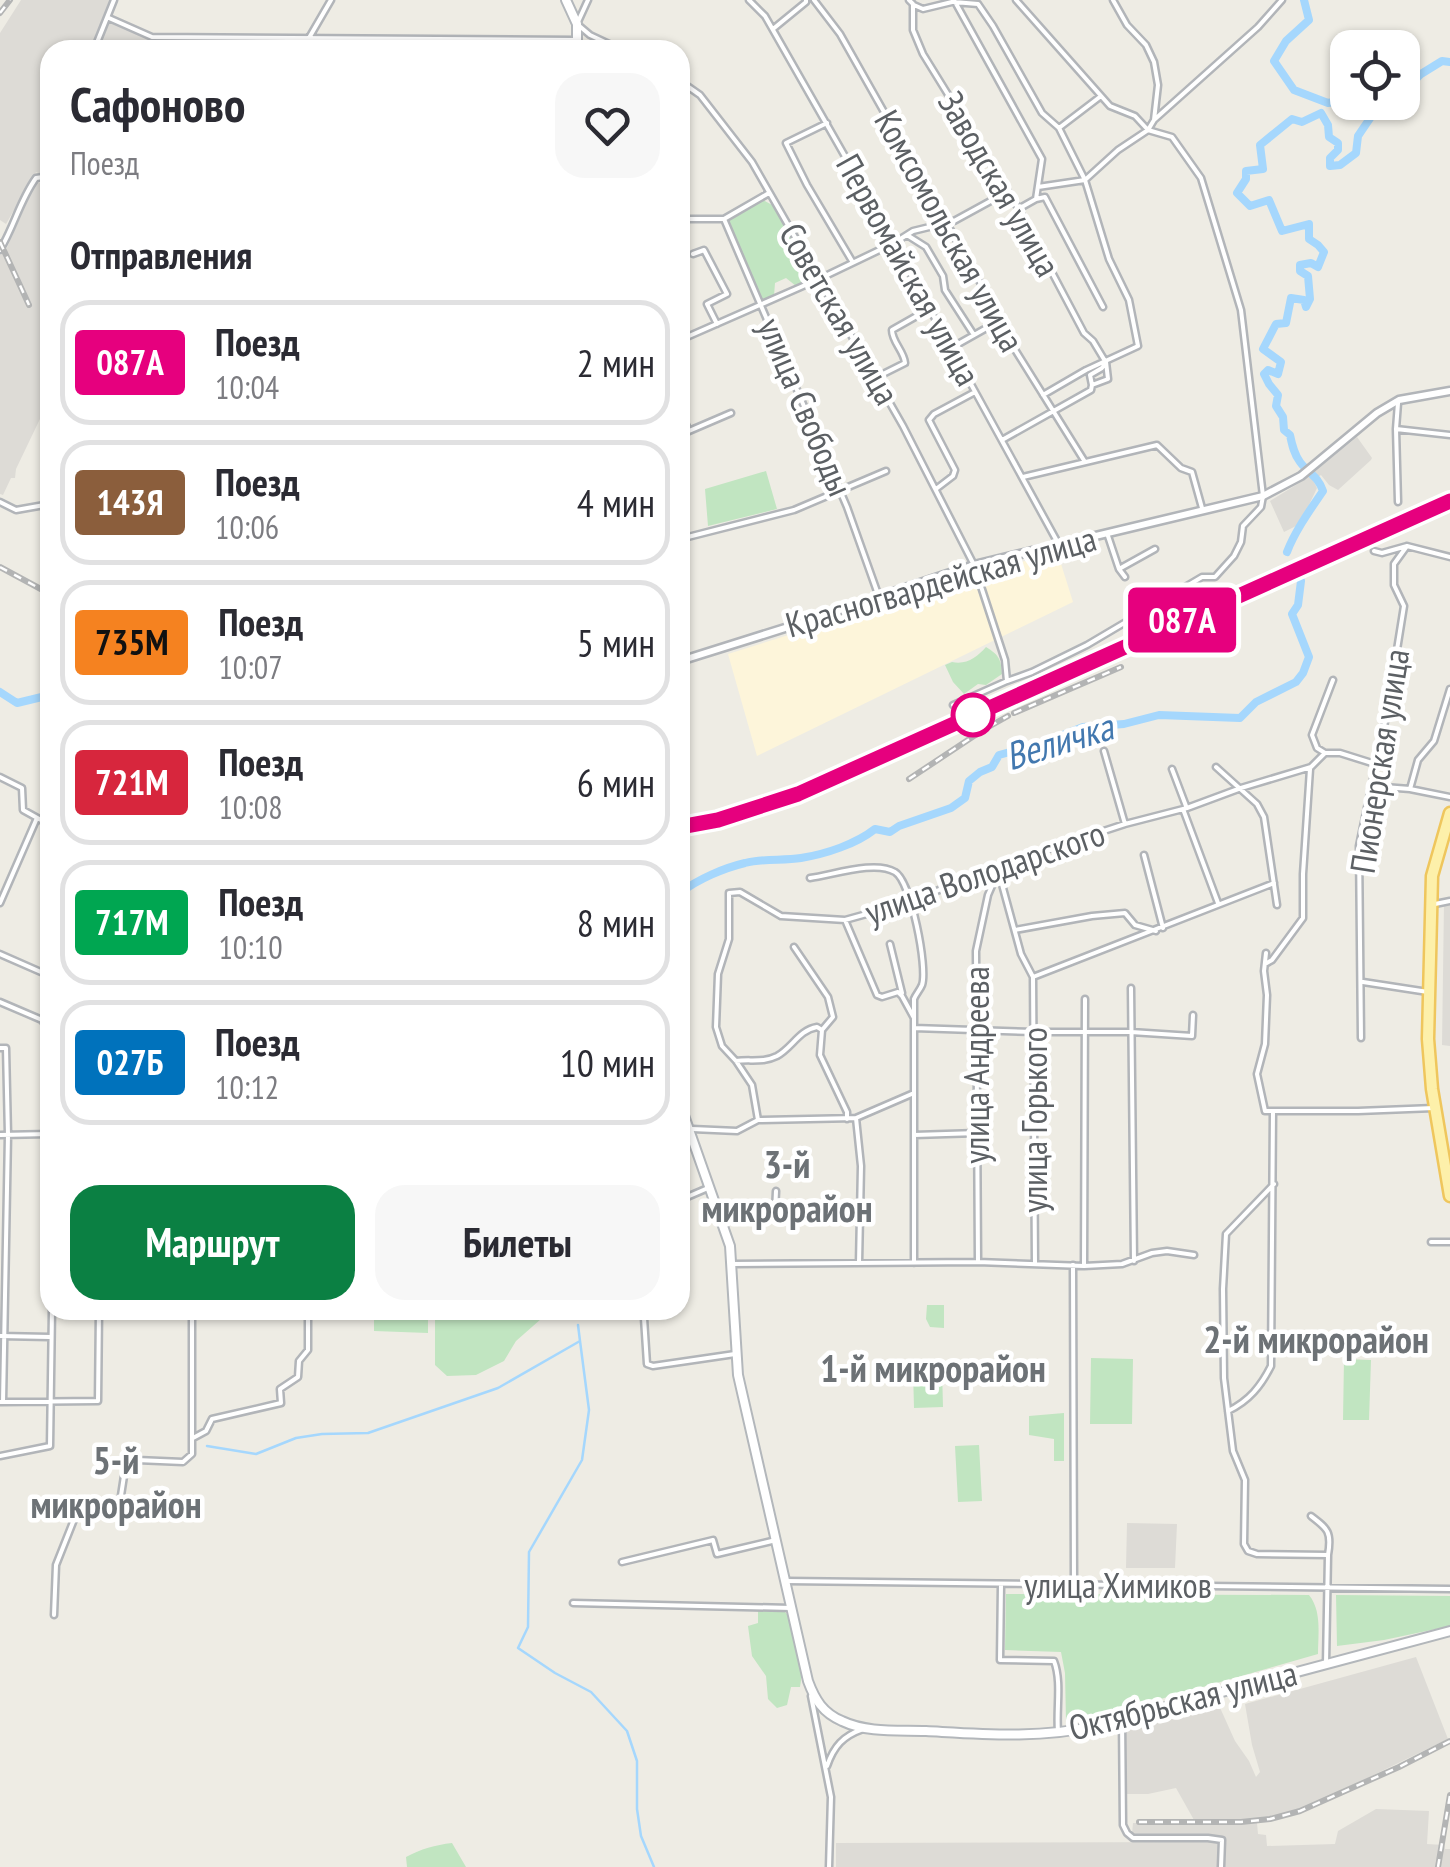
<!DOCTYPE html>
<html lang="ru">
<meta charset="utf-8">
<style>
:root{--surface:#fff;--page:#f7f7f7;--text:#2b2b33;--muted:#7c7c81;--line:#e1e1e2;--accent:#0b8043}
body{margin:0;font-family:"PT Sans Narrow",sans-serif;background:var(--page);color:var(--text);height:100vh;display:flex;flex-direction:column;font-size:38px;white-space:nowrap}
*{box-sizing:border-box;margin:0}
p{font-size:32px;color:var(--muted)}
.icon{flex:none;width:55px;height:55px;fill:none;stroke:currentColor;stroke-width:2;stroke-linecap:round;stroke-linejoin:round}
.map{position:relative;flex:1;overflow:hidden}
.side{position:absolute;left:40px;top:40px;width:650px;height:1280px;display:flex;flex-direction:column;background:var(--surface);border-radius:30px;box-shadow:0 2px 8px #0004}
.side>*{flex:none}
.badge{padding:0 20px;border-radius:8px;font-size:35px;line-height:65px}
.controls{position:absolute;left:1330px;top:30px;display:grid;gap:20px}
.controls a{display:grid;place-items:center;width:90px;height:90px;border-radius:20px;background:var(--surface);box-shadow:0 2px 8px #0004;font-size:50px}
.map>.badge{position:absolute;translate:-50% -50%;box-shadow:0 0 0 5px #fff}
h2{padding:0 30px;font-size:38px;line-height:90px}
.round{display:grid;place-items:center;flex:none;width:105px;height:105px;border-radius:30px;background:var(--page)}
.summary{display:flex;align-items:center;justify-content:space-between;height:170px;padding:0 30px}
h1{font-size:48px;font-weight:700;line-height:75px}
.primary-button{display:flex;gap:20px;margin-top:auto;padding:20px 30px}
.primary-button a{flex:1;height:115px;border-radius:30px;background:var(--accent);color:#fff;font-size:40px;font-weight:700;line-height:115px;text-align:center}
.primary-button a+a{background:var(--page);color:var(--text)}
ul{padding:0;list-style:none}
li{display:flex;align-items:center;gap:30px;height:125px;margin:0 20px 15px;padding:0 10px;border:5px solid var(--line);border-radius:30px}
li div{flex:1}
li b{display:block;font-size:38px}
li em{font-style:normal}
li .badge{min-width:110px;font-weight:700;text-align:center}
.map>svg:first-child{display:block}
.commercial{fill:#fdf5da}
.industrial{fill:#dddbd6}
.green{fill:#c1e5c1}
.lines{fill:none;stroke-linecap:round;stroke-linejoin:round}
.stream{stroke:#a5d7fd;stroke-width:2.5}
.river{stroke:#a5d7fd;stroke-width:8}
.minor-casing{stroke:#b2b5b9;stroke-width:9}
.tertiary-casing{stroke:#b2b5b9;stroke-width:11}
.secondary-casing{stroke:#b3b7bb;stroke-width:12}
.primary-casing{stroke:#efc65d;stroke-width:15}
.minor{stroke:#fff;stroke-width:4}
.tertiary{stroke:#fff;stroke-width:6}
.secondary{stroke:#fff;stroke-width:8}
.primary{stroke:#fdf0aa;stroke-width:10}
.rail-casing{stroke:#b3b4b4;stroke-width:6}
.rail{stroke:#fff;stroke-width:2.5;stroke-dasharray:8;stroke-linecap:butt}
.line-casing{stroke:#fff;stroke-width:22}
.line{stroke:#e6007e;stroke-width:15}
.stop-dot{fill:#fff;stroke:#e6007e;stroke-width:5}
.labels{text-anchor:middle;stroke-width:9;stroke-linejoin:round;paint-order:stroke}
.street-label{font-size:35px;fill:#5c6064;stroke:#fff}
.water-label{font-size:38px;font-style:italic;fill:#4278af;stroke:#fff}
.neighbourhood-label{font-size:38px;font-weight:bold;fill:#6d7276;stroke:#fff}
</style>
<div class="map">
<svg width="1450" height="1867" viewBox="0 0 1450 1867">
<rect width="100%" height="100%" fill="#eeece4"/>
<!-- commercial -->
<path class="commercial" d="M1057,551L1073,602L757,756L728,654Z"/>
<!-- industrial -->
<path class="industrial" d="M21,0H110L106,19L151,39L157,50H50V177L36,172L6,224L0,220V33Z
M36,181L50,188V398L16,469L15,478H11L3,495L0,494V255L6,250Z
M1357,437L1372,458L1371,460L1338,490L1329,485L1321,475L1313,480L1317,488L1300,524L1284,532L1270,501L1304,480Z
M1444,903L1450,904V1046L1442,1045Z
M1127,1523L1177,1524L1175,1568H1126Z
M1416,1657L1448,1739L1328,1797L1293,1811L1262,1820L1226,1821L1194,1820L1176,1788L1148,1794H1125V1726L1217,1701L1235,1741L1249,1761L1256,1777L1260,1772L1252,1745L1245,1704Z
M1376,1809L1429,1811L1427,1844L1444,1845L1445,1849H1450V1867H836V1843L1214,1842L1213,1834H1132L1133,1823H1257L1258,1834L1266,1835L1267,1846L1335,1844L1338,1831Z"/>
<!-- green -->
<path class="green" d="M763,200L774,206L813,276L811,279L796,286L786,278L775,283L774,296L762,301L726,220Z
M766,471L777,509L708,526L705,489Z
M986,647C999,655 1001,659 1002,674L986,685L978,684L964,694L953,682L945,665L952,662C967,665 977,657 986,647Z
M927,1305H944V1328L930,1327L926,1319Z
M374,1310H428V1333L374,1331Z
M435,1310H545L541,1319L516,1341L504,1361L476,1375L447,1376L435,1365Z
M1091,1358L1133,1359L1132,1424H1090Z
M1344,1359L1371,1360L1369,1420H1343Z
M942,1369L943,1407L914,1408L913,1370Z
M1064,1413V1461H1054V1439L1029,1435V1416Z
M979,1445L982,1501L958,1502L955,1446Z
M1006,1594L1309,1595C1322,1611 1318,1634 1318,1654L1087,1720L1066,1721L1065,1673L1061,1652L1005,1650Z
M1336,1595L1450,1596V1626L1384,1640L1337,1646Z
M783,1610L788,1615C794,1638 805,1663 800,1687H791L787,1705L777,1708L768,1699L766,1676L752,1656L748,1626L758,1623V1611Z
M452,1843L466,1867H407L406,1857C421,1849 435,1845 452,1843Z"/>
<g class="lines">
<!-- stream -->
<path class="stream" d="M580,1341L589,1410L582,1460L529,1552L528,1627L518,1648L555,1673L591,1692L627,1731L637,1761V1809L641,1836L654,1867
M207,1446L256,1454L296,1438L322,1434L368,1433L498,1388L580,1341L578,1325"/>
<!-- river -->
<path class="river" d="M1304,0L1309,20L1286,41L1274,61L1294,90L1328,103L1348,99
M1402,93L1421,74L1442,61L1450,62
M1366,102L1377,108L1388,102
M1287,552C1295,531 1310,510 1323,491C1318,476 1308,473 1300,462C1294,454 1292,445 1290,435L1284,430L1283,417L1276,406L1278,395L1269,384L1264,374L1268,370L1278,374L1281,362L1263,349L1276,324L1286,323L1291,298L1304,300L1306,307L1310,299L1308,276L1300,271V265L1311,263L1318,267L1324,252L1318,245L1309,239V224L1282,231L1269,200L1250,206L1237,193L1246,179V171L1263,169L1260,145L1292,119L1302,122L1321,113L1328,125L1329,137L1338,143V150L1330,158V166L1340,165L1356,153L1358,136L1377,108
M0,692L17,703L50,695
M680,893C698,879 724,868 745,863C764,858 783,861 801,858C826,854 856,844 875,829L890,832L899,826L951,808L965,798L969,781L980,772L992,767L999,755L1010,752L1024,754L1045,742L1083,727L1124,724L1159,715L1240,718L1256,702L1296,682L1303,673L1309,657L1292,614L1298,605L1301,581"/>
<defs>
<path id="minor" d="M588,0L577,24L590,35L622,50
M749,0L765,16L875,209L1058,543
M814,0L840,34L998,314L999,321L1009,340L1085,462
M909,0L913,4V30L923,54L1018,208L1084,333L1093,341L1105,361
M954,0L1042,159L1036,199L1020,208
M954,2L978,4L993,26L1042,113L1059,128L1085,180L1038,187
M914,5L923,9L952,2
M109,18L152,37L577,40
M773,29L806,2V0
M432,40L433,50
M94,50L114,0
M302,50L331,0
M680,81L700,95L752,162L903,426L974,565L1005,660L1007,681L953,705
M1154,120L1258,27L1282,0
M827,123L786,143L807,185L852,261
M1059,128L1101,96
M1036,199L1045,197L1103,307
M680,219H724L769,193
M724,219L847,507L879,597
M907,235L926,247L943,276L945,290L974,335
M0,250C14,227 20,200 36,178L43,177L50,181
M693,254L704,250L727,294L707,304L717,324
M680,340L819,279L894,243L913,231L954,221L1007,192
M951,348L999,321
M875,378L905,363C904,351 892,342 892,330L929,309
M1043,395L1086,370L1138,346L1129,300L1109,259L1085,180L1118,150L1148,130L1154,120L1158,85L1154,62L1146,45L1127,25L1113,0
M1398,403L1396,429L1450,435
M680,412L689,431L731,413
M1396,429L1398,502
M1002,440L1091,390L1092,385L1108,379L1106,362L1102,368L1090,375L1092,385
M1023,477L1157,445L1181,468L1192,472L1202,508
M936,489L953,476L955,470L929,420L934,414L975,392
M0,502L16,510L50,504
M1107,533L1119,569L1125,577
M680,539L794,510L886,471
M1374,551L1382,553L1407,546L1450,557
M1119,569L1155,549
M1333,680L1312,735L1317,748L1325,753H1340L1375,764
M1007,681L1032,672L1087,645L1202,577H1215L1234,556L1241,542L1243,526L1261,507L1263,496L1241,310L1201,178L1172,137L1148,130L1135,116L1110,106L1016,0
M1104,751L1125,824
M1216,767L1257,804L1264,817L1277,905
M1172,769L1186,806
M0,777L22,788L23,810L50,825
M1371,786L1410,789L1450,797
M1410,789L1418,760L1434,741L1450,689
M1183,809L1218,903
M1144,855L1163,928
M997,866L1021,954L1033,977L1035,1263
M810,878C833,875 875,860 895,872C911,881 928,968 922,985C920,990 916,994 914,999V1263
M0,903L37,818
M1435,904L1450,901
M845,920L877,995L882,997L898,992L902,996L914,1018
M1015,930L1092,916L1125,913L1135,925L1156,931
M890,944L902,993
M794,947L828,997L833,1017L822,1030L820,1055L847,1112V1119
M1266,953L1264,971L1267,995L1265,1044L1257,1074L1265,1111H1273
M0,954L50,976
M1265,964L1272,960L1303,918V874L1310,769
M1033,977L1274,883
M1363,982L1428,992
M1131,988L1134,1261
M0,1002L42,1020L50,1033
M914,1028L1034,1032H1131L1192,1036L1193,1015
M1361,1038L1359,846L1387,712L1404,606L1394,585V564L1407,546
M0,1048H6L8,1135L3,1402
M736,1061C750,1059 763,1063 777,1056C792,1048 799,1030 817,1027L822,1030
M856,1118L861,1166L859,1263
M758,1120L752,1085L736,1061L722,1046L716,1027L718,974L729,939V893L740,892L781,916L845,920L910,902L997,866L1125,824L1187,808L1241,788L1311,767L1325,753
M692,1129L737,1131L758,1120L856,1118L914,1093
M0,1135L50,1134
M914,1135L978,1133
M1274,1184L1226,1234L1223,1289L1224,1378L1233,1451L1245,1480L1244,1544L1248,1551L1257,1554L1328,1555L1326,1664
M680,1200L708,1188
M721,1212H775L776,1191
M1431,1242H1450
M978,1262L976,951L988,895L998,872
M732,1264L978,1262L1084,1266L1122,1264L1152,1253L1167,1251L1194,1255
M1073,1265L1074,1585
M1084,1266L1085,999
M144,1310V1315
M649,1310L644,1318L647,1364L653,1366L735,1354
M0,1336L50,1337
M0,1402L98,1401L99,1310
M1228,1411C1249,1401 1261,1386 1271,1366L1273,1111H1358L1434,1108
M193,1438L206,1431L212,1419L281,1403L280,1389L298,1377L299,1361L308,1350V1310
M0,1456L50,1446L52,1310
M1311,1516C1328,1529 1332,1532 1328,1555
M622,1562L713,1540L717,1554L776,1540
M786,1581L1450,1589
M1001,1585L1000,1660L1054,1661C1062,1682 1056,1709 1058,1731
M573,1603L791,1608
M54,1615L56,1565L81,1502L116,1505L120,1502L124,1476L137,1460L183,1462L192,1454V1310
M811,1696L831,1797L829,1867
M1122,1719L1123,1825L1127,1833L1133,1838H1208L1222,1840L1221,1867
M827,1766C834,1746 843,1736 863,1729"/>
<path id="tertiary" d="M680,661L801,623L974,565L1263,496L1301,476L1377,413L1399,400L1450,391"/>
<path id="secondary" d="M566,0L577,24V50
M680,1104L730,1246L738,1375L808,1681C815,1700 823,1713 842,1721C867,1733 898,1730 926,1731C982,1734 1040,1739 1095,1726L1450,1631"/>
<path id="primary" d="M1450,813L1432,876L1428,1039L1432,1089L1450,1196"/>
</defs>
<!-- minor casing -->
<use href="#minor" class="minor-casing"/>
<!-- tertiary casing -->
<use href="#tertiary" class="tertiary-casing"/>
<!-- secondary casing -->
<use href="#secondary" class="secondary-casing"/>
<!-- primary casing -->
<use href="#primary" class="primary-casing"/>
<!-- minor -->
<use href="#minor" class="minor"/>
<!-- tertiary -->
<use href="#tertiary" class="tertiary"/>
<!-- secondary -->
<use href="#secondary" class="secondary"/>
<!-- primary -->
<use href="#primary" class="primary"/>
<defs>
<path id="rail" d="M0,13L10,0
M0,242L29,305
M0,567L50,594
M1014,713L1121,667
M909,779L983,730L1008,716
M680,827L718,820L798,794L1450,501
M1139,1822H1241L1270,1819L1300,1811L1399,1767L1450,1741
M1438,1867L1450,1795"/>
</defs>
<!-- rail casing -->
<use href="#rail" class="rail-casing"/>
<!-- rail -->
<use href="#rail" class="rail"/>
</g>
<g class="lines">
<defs>
<path id="line" d="M680,827L718,820L798,794L1450,501"/>
</defs>
<!-- line casing -->
<use href="#line" class="line-casing"/>
<!-- line -->
<use href="#line" class="line"/>
</g>
<!-- markers -->
<circle class="stop-dot" cx="973" cy="715" r="20"/>
<g class="labels">
<!-- street labels -->
<g class="street-label">
<text transform="translate(999 184) rotate(60)" y="12">Заводская улица</text>
<text transform="translate(949 231) rotate(61)" y="12">Комсомольская улица</text>
<text transform="translate(908 270) rotate(61)" y="12">Первомайская улица</text>
<text transform="translate(839 314) rotate(60)" y="12">Советская улица</text>
<text transform="translate(805 407) rotate(67)" y="12">улица Свободы</text>
<text transform="translate(941 582) rotate(-16)" y="12">Красногвардейская улица</text>
<text transform="translate(1380 761) rotate(-81)" y="12">Пионерская улица</text>
<text transform="translate(985 873) rotate(-19)" y="12">улица Володарского</text>
<text transform="translate(977 1065) rotate(-90)" y="12">улица Андреева</text>
<text transform="translate(1035 1120) rotate(-90)" y="12">улица Горького</text>
<text x="1118" y="1598">улица Химиков</text>
<text transform="translate(1183 1701) rotate(-14)" y="12">Октябрьская улица</text>
</g>
<!-- water labels -->
<g class="water-label">
<text transform="translate(1059 742) rotate(-17)" y="13">Величка</text>
</g>
<!-- neighbourhood labels -->
<g class="neighbourhood-label">
<text x="787" y="1178">3-й<tspan x="787" dy="44">микрорайон</tspan></text>
<text x="1316" y="1353">2-й микрорайон</text>
<text x="933" y="1382">1-й микрорайон</text>
<text x="116" y="1474">5-й<tspan x="116" dy="44">микрорайон</tspan></text>
</g>
</g>
</svg>
<div class="controls">
<a><svg class="icon" aria-label="locate" viewBox="0 0 24 24"><circle cx="12" cy="12" r="6"/><path d="M12 2v4M12 18v4M2 12h4M18 12h4"/></svg></a>
</div>
<b class="badge" style="left:1182px;top:620px;background:#e6007e;color:#fff">087А</b>
<section class="side">
<div class="summary"><div><h1>Сафоново</h1><p>Поезд</p></div><a class="round"><svg class="icon" aria-label="heart" viewBox="0 0 24 24"><path d="M12 20l-8-8c-3-5 5-10 8-4 3-6 11-1 8 4z"/></svg></a></div>
<h2>Отправления</h2>
<ul>
<li><span class="badge" style="background:#e6007e;color:#fff">087А</span><div><b>Поезд</b><p>10:04</p></div><em>2 мин</em></li>
<li><span class="badge" style="background:#8b5e3c;color:#fff">143Я</span><div><b>Поезд</b><p>10:06</p></div><em>4 мин</em></li>
<li><span class="badge" style="background:#f58220;color:#111">735М</span><div><b>Поезд</b><p>10:07</p></div><em>5 мин</em></li>
<li><span class="badge" style="background:#d7263d;color:#fff">721М</span><div><b>Поезд</b><p>10:08</p></div><em>6 мин</em></li>
<li><span class="badge" style="background:#00a651;color:#fff">717М</span><div><b>Поезд</b><p>10:10</p></div><em>8 мин</em></li>
<li><span class="badge" style="background:#0072bc;color:#fff">027Б</span><div><b>Поезд</b><p>10:12</p></div><em>10 мин</em></li>
</ul>
<div class="primary-button"><a>Маршрут</a><a>Билеты</a></div>
</section>
</div>
